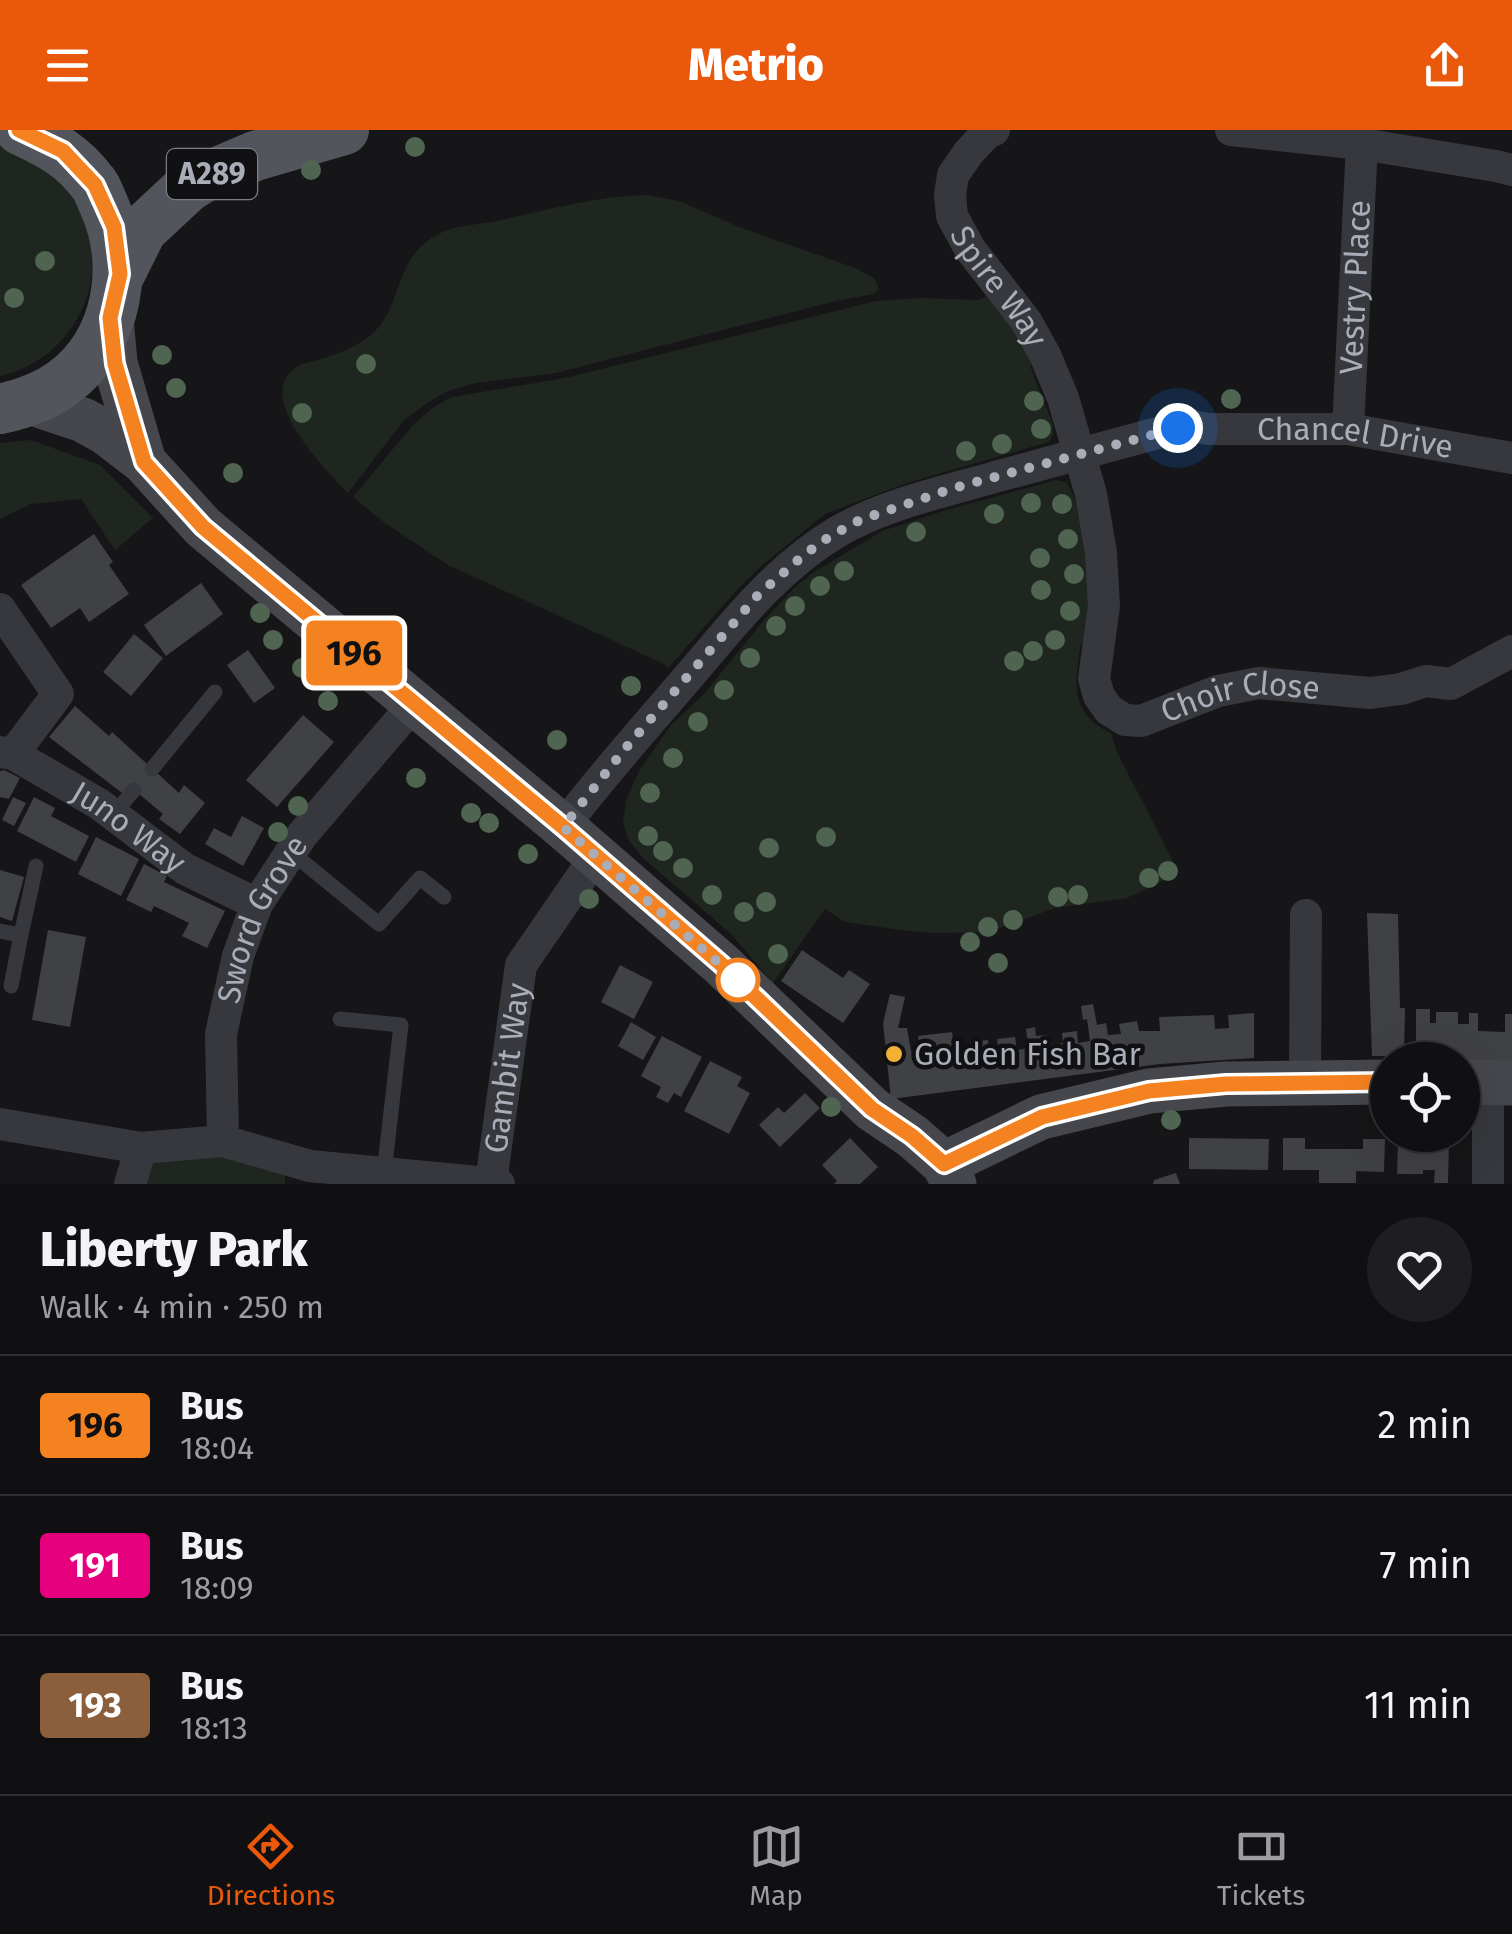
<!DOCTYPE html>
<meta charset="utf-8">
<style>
:root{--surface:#101012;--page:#1e1e20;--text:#f1f3f6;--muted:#9c9d9f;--line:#303032;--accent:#ea580c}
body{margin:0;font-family:"Fira Sans",sans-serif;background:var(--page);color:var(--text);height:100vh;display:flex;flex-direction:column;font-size:38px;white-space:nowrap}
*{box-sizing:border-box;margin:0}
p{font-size:32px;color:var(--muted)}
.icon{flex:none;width:55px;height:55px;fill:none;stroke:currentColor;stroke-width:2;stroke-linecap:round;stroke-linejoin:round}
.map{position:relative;height:1054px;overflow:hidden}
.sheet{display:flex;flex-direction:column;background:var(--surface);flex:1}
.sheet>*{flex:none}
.badge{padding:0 20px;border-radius:8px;font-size:35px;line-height:65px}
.fabs{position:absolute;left:1370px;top:912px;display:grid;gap:20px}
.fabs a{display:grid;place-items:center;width:110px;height:110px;border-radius:50%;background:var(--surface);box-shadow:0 10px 40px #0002,0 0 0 2px var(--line);font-size:50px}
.you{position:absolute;width:50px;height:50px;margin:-25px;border:8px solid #fff;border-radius:50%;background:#1a73e8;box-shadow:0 0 0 15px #1a73e833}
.map>.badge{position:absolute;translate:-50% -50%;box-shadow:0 0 0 5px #fff}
.round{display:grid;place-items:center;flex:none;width:105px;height:105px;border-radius:52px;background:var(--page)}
.overview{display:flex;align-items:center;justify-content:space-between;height:170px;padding:0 40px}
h1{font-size:48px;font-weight:800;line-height:75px}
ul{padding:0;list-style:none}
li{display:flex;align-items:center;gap:30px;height:140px;padding:0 40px;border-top:2px solid var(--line)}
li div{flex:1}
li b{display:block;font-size:38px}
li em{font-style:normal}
li .badge{min-width:110px;font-weight:700;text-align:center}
header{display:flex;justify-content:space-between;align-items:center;height:130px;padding:0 40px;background:var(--accent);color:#fff;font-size:45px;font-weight:800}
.menu{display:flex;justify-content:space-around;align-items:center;height:140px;border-top:2px solid var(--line);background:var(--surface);font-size:28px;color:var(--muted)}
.menu a{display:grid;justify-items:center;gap:5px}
.menu .active{color:var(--accent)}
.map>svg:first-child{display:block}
.green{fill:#1e261f}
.building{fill:#404145}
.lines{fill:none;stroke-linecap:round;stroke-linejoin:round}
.lane{stroke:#37383d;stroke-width:15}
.street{stroke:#37383d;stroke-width:32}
.secondary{stroke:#45474d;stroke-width:45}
.primary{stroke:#53555c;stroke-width:50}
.tree{fill:#506452}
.line-casing{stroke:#fff;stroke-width:22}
.line{stroke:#f58220;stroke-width:15}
.walk{stroke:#a8adb8;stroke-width:10;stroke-dasharray:0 18}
.stop-dot{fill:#fff;stroke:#f58220;stroke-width:5}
.poi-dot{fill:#f2b134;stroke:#111113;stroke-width:4}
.labels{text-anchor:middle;stroke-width:9;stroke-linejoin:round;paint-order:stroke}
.shield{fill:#111113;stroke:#7b7e86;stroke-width:2.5}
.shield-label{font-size:30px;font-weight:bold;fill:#a8adb8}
.street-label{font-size:32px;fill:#a8adb8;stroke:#111113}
.poi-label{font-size:32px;fill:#a8adb8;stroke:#111113;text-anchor:start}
</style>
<header><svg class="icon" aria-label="menu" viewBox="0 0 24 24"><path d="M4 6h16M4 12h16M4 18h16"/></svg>Metrio<svg class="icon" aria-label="share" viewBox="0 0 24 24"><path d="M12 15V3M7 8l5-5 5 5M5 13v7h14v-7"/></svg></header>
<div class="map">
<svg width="1512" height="1054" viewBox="0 0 1512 1054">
<rect width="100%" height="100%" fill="#161618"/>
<!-- green -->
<path class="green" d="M0,11C15,20 62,46 70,57C121,126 84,228 0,246Z
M647,65L679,71L739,97L855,138L875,149L879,160L873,164L836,171L556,243L476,253L448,261L430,271L404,290L348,363C326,340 251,266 297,237C302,233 312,232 318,230C337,224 358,217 373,203C396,182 396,148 415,123C423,113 433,106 445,101C461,95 480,94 497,91C547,80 596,66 647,65Z
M991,165L1035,232L1030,236L1053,295V304L1049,312L907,353L825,384L759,438L736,461L668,538L664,534L448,435L385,393L353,367L413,295L435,276L452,267L565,248L876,171L921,168L978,170Z
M31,310L100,335L153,388L115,420L81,369L31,374L0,389V313Z
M1056,350L1066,352C1091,387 1088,472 1089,515L1081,514C1074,553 1070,584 1111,603L1117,622L1179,743L1127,768L1055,778L989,802L930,803L900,800L845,792L825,779L773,853L731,804L644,729L629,711L623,693L626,670L640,639L671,595L703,565L764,490L794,458L814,442L882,401L943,381Z
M226,1018L285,1044V1054H145L151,1032Z"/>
<!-- building -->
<path class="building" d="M94,404L113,432L109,435L129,464L89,492L80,478L51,498L21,455Z
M201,453L223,484L166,526L144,495Z
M134,504L163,528L131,566L103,542Z
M248,520L275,558L254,573L227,535Z
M75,576L109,606L112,602L179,663L184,655L205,673L180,704L159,689L163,684L132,658L126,666L49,607Z
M303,585L334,612L277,677L246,650Z
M4,640L20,648L9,669L0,667V641Z
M13,667L26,673L14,696L2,690Z
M34,667L55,678L51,686L89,706L76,732L17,701Z
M242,686L264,698L243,736L205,714L214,698L231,707Z
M96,707L139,729L121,766L78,744Z
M144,734L167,746L164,752L225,781L207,818L182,806L189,793L154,776L151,782L126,770Z
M0,740L24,747L12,791L0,787Z
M1367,783L1398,784L1400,878H1405L1404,926H1372Z
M48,800L86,807L70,897L32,890Z
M802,820L843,848L849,840L870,854L843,893L781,851Z
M620,835L653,852L634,889L601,872Z
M890,864L905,867L898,898H907L911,921H914L916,931L922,930L918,906L952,902L954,916L959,915L961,927L972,926L970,912L988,910L989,923L999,922L997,909L1015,907L1017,920L1029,918L1026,899L1035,897L1036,906L1047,905L1048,915L1063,913L1062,903L1077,901L1078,913L1090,911L1087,889L1083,890L1081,876L1093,874L1097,895L1106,893L1108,905L1121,904L1119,894L1137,891L1139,901H1160L1159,887L1214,885L1215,899L1229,898L1228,885L1254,883V928L1160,934L891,969L883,893Z
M1416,879H1430V893H1436V882H1458V894H1469V883H1478V901L1505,902V884H1512V932L1416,930Z
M631,892L656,907L643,930L618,916Z
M662,906L702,927L681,967L674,963L668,973L656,967L661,957L641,946Z
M710,931L742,947L737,956L750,963L729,1004L684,981Z
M805,963L820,978L780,1017L759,995L778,977L784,983Z
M850,1008L878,1037L860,1054H834L837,1051L822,1035Z
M1189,1008L1269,1009L1268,1040L1189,1039Z
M1283,1008H1305V1019H1363V1009H1385L1384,1042L1356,1041V1053H1319V1040H1283Z
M1398,1009L1449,1010L1448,1053H1434L1435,1040H1423V1044H1397Z
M1176,1043L1180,1054H1153L1154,1050Z"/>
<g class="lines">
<!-- lane -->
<path class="lane" d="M152,639L215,562
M113,685L134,660
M291,722L379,794L420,748L444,767
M0,801L21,805L11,856
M21,805L36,736
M340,889L401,895L384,1043"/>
<!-- street -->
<g class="street">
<path id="s1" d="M994,0L987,3L969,22L953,45L950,65L952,86L970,119L1026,191L1045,225L1063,268L1091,364L1101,423L1104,476L1094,549L1099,566L1109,580L1125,590L1141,591L1218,561L1259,553L1370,563L1401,559L1426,551L1451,554L1512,521"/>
<path d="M1231,0L1362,14L1496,36L1512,40"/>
<path id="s2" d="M1348,299L1362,14"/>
<path d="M0,479L58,564L13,624"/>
<path id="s3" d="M0,622L13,624L99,674L185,739L257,774"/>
<path id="s4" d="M563,697C603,644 647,595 690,545C735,492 777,438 837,402C885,374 943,362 995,347C1059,330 1123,312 1187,295L1209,299H1348L1512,328"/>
<path d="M1305,952L1306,785"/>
<path d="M1488,952V1054"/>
<path id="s5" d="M0,994L141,1018L223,1011L221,904L238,826L257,774L302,705L414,574"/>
<path d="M223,1011L310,1036L499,1054"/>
<path id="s6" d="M491,1052L521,835L596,726"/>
<path d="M130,1054L141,1018"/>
</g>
<!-- secondary -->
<path class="secondary" d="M111,188L115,233L144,332
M29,272L83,290L105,302L144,332L203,397L563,697L721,834L872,979L912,1006L944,1034L954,1054
M1462,952L1512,953
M944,1034L1041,987L1149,961L1226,954L1388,952"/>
<!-- primary -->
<path class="primary" d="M120,144L142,100L187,58L201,49L255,26L344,0
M0,279C23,274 44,267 63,253C119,211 131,134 103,73C100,67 98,59 93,53C71,24 51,15 20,0"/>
</g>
<!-- trees -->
<g class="tree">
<circle cx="415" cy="17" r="10"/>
<circle cx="311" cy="40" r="10"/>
<circle cx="45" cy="131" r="10"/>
<circle cx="14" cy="168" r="10"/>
<circle cx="162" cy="225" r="10"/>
<circle cx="366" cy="234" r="10"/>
<circle cx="176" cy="258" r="10"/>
<circle cx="1231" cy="269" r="10"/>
<circle cx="1034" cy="271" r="10"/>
<circle cx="302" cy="283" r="10"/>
<circle cx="1041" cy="299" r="10"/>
<circle cx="1002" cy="314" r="10"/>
<circle cx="966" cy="321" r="10"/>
<circle cx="233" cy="343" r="10"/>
<circle cx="1031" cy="373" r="10"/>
<circle cx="1062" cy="374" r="10"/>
<circle cx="994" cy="384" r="10"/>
<circle cx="916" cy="402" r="10"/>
<circle cx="1068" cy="409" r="10"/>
<circle cx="1040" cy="428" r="10"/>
<circle cx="844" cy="441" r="10"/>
<circle cx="1074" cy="444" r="10"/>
<circle cx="820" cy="456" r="10"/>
<circle cx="1041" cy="460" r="10"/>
<circle cx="795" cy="476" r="10"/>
<circle cx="1070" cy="481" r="10"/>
<circle cx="260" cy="483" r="10"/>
<circle cx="776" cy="496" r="10"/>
<circle cx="273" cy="510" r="10"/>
<circle cx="1055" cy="510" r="10"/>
<circle cx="1033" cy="521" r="10"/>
<circle cx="750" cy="528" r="10"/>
<circle cx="1014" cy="531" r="10"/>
<circle cx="302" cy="538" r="10"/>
<circle cx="631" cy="556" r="10"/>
<circle cx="724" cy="560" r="10"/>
<circle cx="328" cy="571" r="10"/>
<circle cx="698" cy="592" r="10"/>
<circle cx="557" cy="610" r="10"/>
<circle cx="673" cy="628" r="10"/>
<circle cx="416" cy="648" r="10"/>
<circle cx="650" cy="663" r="10"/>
<circle cx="298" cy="676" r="10"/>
<circle cx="471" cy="683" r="10"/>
<circle cx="489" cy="693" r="10"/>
<circle cx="278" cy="702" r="10"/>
<circle cx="648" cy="706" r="10"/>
<circle cx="826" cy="707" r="10"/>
<circle cx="769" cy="718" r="10"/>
<circle cx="663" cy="721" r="10"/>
<circle cx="528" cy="724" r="10"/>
<circle cx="683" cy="738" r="10"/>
<circle cx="1168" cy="741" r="10"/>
<circle cx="1149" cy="748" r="10"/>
<circle cx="712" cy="765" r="10"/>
<circle cx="1078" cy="765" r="10"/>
<circle cx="1058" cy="767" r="10"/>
<circle cx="589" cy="769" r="10"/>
<circle cx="766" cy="772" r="10"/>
<circle cx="744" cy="782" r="10"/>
<circle cx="1013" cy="790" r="10"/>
<circle cx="988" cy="797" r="10"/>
<circle cx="970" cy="812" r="10"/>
<circle cx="778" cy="824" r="10"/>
<circle cx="998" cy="833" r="10"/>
<circle cx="831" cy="977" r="10"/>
<circle cx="1171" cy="990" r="10"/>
</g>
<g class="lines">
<defs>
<path id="line" d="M19,0L63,21L95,55L114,97L120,144L110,188L115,234L144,332L203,397L563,697L721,834L872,979L912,1006L944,1034L1042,987L1149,961L1226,954L1388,952"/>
</defs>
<!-- line casing -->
<use href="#line" class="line-casing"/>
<!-- line -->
<use href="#line" class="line"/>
<!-- walk -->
<path class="walk" d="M738,850L747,858L563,697L624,620L758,465L805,424L829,407L860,390L954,358L1178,298"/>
</g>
<!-- markers -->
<circle class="stop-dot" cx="738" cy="850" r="20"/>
<circle class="poi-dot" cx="894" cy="924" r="10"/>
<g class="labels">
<!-- shield labels -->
<rect class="shield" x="167" y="19" width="90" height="50" rx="8"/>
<g class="shield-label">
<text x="212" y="54">A289</text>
</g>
<!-- street labels -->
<g class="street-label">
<text dy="11" stroke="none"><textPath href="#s1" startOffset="188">Spire Way</textPath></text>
<text dy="11" stroke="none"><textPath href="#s2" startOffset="142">Vestry Place</textPath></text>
<text dy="11" stroke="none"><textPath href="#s4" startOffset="940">Chancel Drive</textPath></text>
<text dy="11" stroke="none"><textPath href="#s1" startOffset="778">Choir Close</textPath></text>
<text dy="11" stroke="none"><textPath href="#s3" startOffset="150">Juno Way</textPath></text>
<text dy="11" stroke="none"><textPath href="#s5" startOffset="455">Sword Grove</textPath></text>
<text dy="11" stroke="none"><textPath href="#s6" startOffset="115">Gambit Way</textPath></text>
</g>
<!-- poi labels -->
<g class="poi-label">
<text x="914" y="935">Golden Fish Bar</text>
</g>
</g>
</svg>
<div class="fabs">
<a><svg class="icon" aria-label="locate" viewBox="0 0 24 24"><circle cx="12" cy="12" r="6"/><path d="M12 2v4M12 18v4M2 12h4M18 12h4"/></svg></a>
</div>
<div class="you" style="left:1178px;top:298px"></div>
<b class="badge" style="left:354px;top:523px;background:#f58220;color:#111">196</b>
</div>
<section class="sheet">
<div class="overview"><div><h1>Liberty Park</h1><p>Walk · 4 min · 250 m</p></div><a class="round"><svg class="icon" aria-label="heart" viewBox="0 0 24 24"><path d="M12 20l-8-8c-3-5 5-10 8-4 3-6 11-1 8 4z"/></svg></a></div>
<ul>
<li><span class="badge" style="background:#f58220;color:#111">196</span><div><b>Bus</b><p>18:04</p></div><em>2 min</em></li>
<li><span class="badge" style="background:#e6007e;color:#fff">191</span><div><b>Bus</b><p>18:09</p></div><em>7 min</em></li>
<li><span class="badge" style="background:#8b5e3c;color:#fff">193</span><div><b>Bus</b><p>18:13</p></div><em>11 min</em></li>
</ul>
</section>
<nav class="menu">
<a class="active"><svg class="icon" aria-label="directions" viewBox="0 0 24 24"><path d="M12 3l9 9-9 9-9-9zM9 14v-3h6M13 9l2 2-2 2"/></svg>Directions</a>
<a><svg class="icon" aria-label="map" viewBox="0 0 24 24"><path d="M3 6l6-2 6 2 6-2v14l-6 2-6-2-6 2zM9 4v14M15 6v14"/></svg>Map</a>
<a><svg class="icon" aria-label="tickets" viewBox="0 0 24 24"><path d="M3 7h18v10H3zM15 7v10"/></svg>Tickets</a>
</nav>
